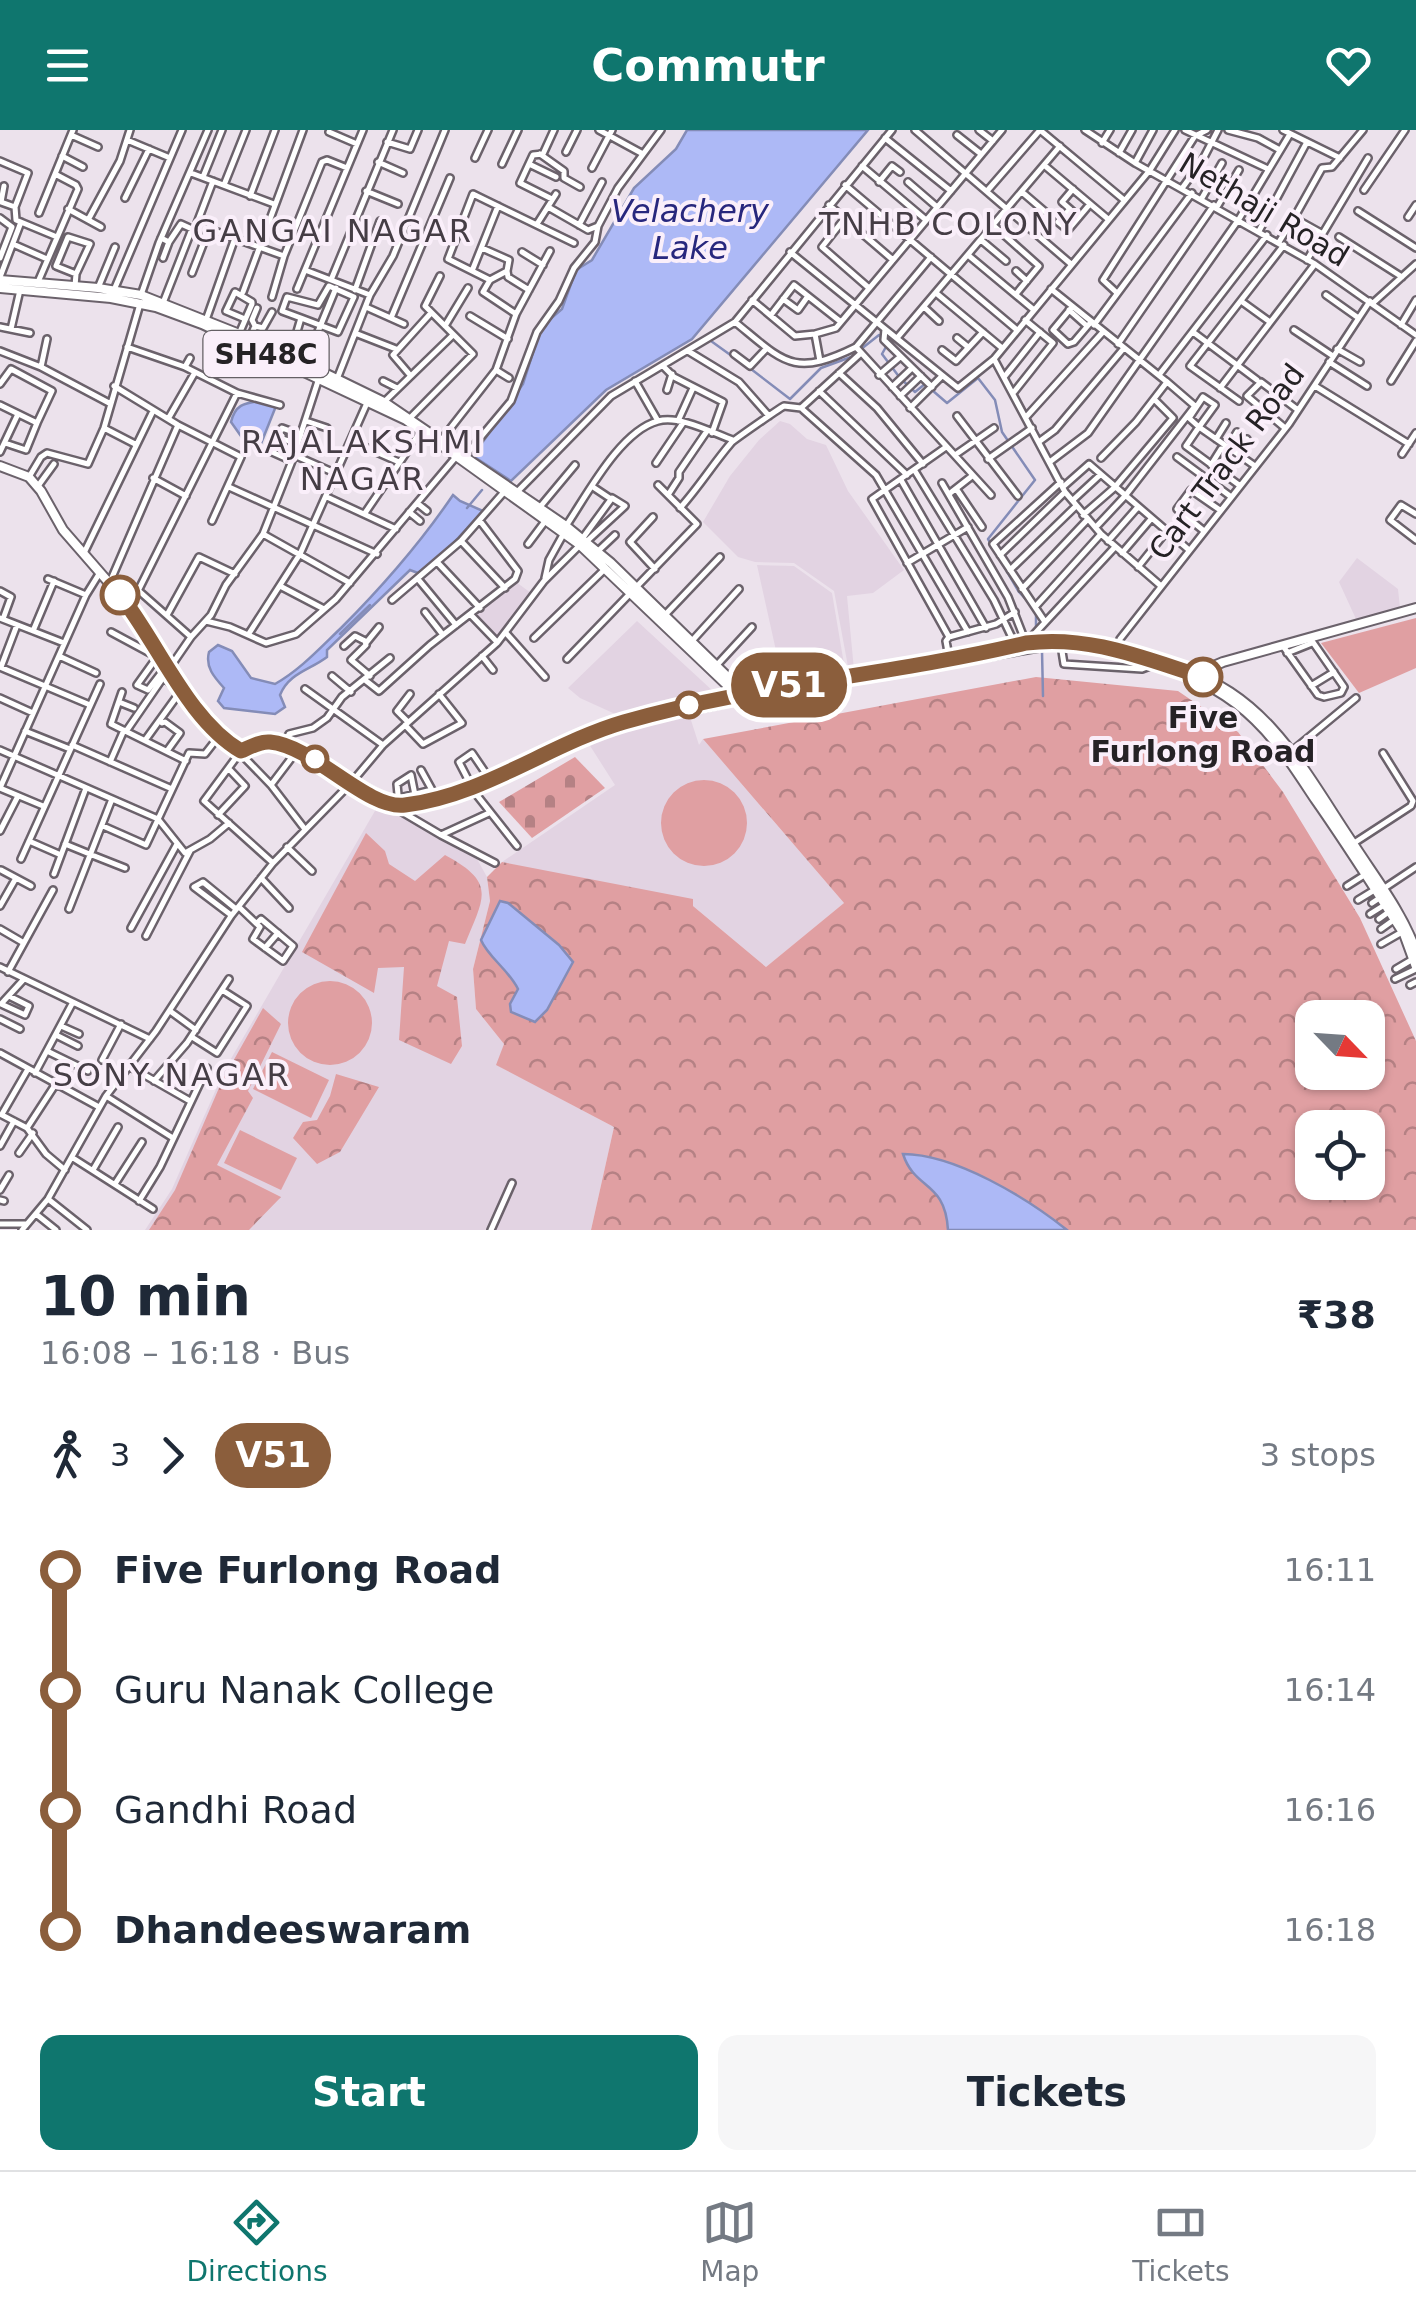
<!DOCTYPE html>
<meta charset="utf-8">
<style>
:root{--surface:#fff;--page:#f6f6f7;--text:#1f2937;--muted:#747a83;--line:#e0e1e3;--accent:#0f766e}
body{margin:0;font-family:"DejaVu Sans",sans-serif;background:var(--page);color:var(--text);height:100vh;display:flex;flex-direction:column;font-size:38px;white-space:nowrap}
*{box-sizing:border-box;margin:0}
p{font-size:32px;color:var(--muted)}
.icon{flex:none;width:55px;height:55px;fill:none;stroke:currentColor;stroke-width:2;stroke-linecap:round;stroke-linejoin:round}
.map{position:relative;height:1100px;overflow:hidden}
.sheet{display:flex;flex-direction:column;background:var(--surface);flex:1}
.sheet>*{flex:none}
.badge{padding:0 20px;border-radius:32px;font-size:35px;line-height:65px}
.needle{width:65px;rotate:115deg}
.tools{position:absolute;left:1295px;top:870px;display:grid;gap:20px}
.tools a{display:grid;place-items:center;width:90px;height:90px;border-radius:20px;background:var(--surface);box-shadow:0 2px 8px #0004;font-size:50px}
.map>.badge{position:absolute;translate:-50% -50%;box-shadow:0 0 0 5px #fff}
.legs{display:flex;align-items:center;gap:15px;height:110px;padding:0 40px;font-size:32px}
.legs p{margin-inline-start:auto}
.headline{display:flex;align-items:center;justify-content:space-between;height:170px;padding:0 40px}
h1{font-size:55px;font-weight:700;line-height:75px}
.cta{display:flex;gap:20px;margin-top:auto;padding:20px 40px}
.cta a{flex:1;height:115px;border-radius:20px;background:var(--accent);color:#fff;font-size:40px;font-weight:700;line-height:115px;text-align:center}
.cta a+a{background:var(--page);color:var(--text)}
ul{padding:0 40px;list-style:none}
li{display:flex;align-items:center;gap:35px;height:120px;font-size:38px}
li i{display:grid;place-items:center;width:15px;height:100%;margin:0 12px;background:currentColor}
li i::after{content:'';width:25px;height:25px;margin:-12px;border:8px solid;border-radius:50%;background:var(--surface)}
li p{margin-inline-start:auto}
li:first-child i{background:linear-gradient(#0000 50%,currentColor 0)}
li:last-child i{background:linear-gradient(currentColor 50%,#0000 0)}
header{display:flex;justify-content:space-between;align-items:center;height:130px;padding:0 40px;background:var(--accent);color:#fff;font-size:45px;font-weight:700}
.tabs{display:flex;justify-content:space-around;align-items:center;height:140px;border-top:2px solid var(--line);background:var(--surface);font-size:28px;color:var(--muted)}
.tabs a{display:grid;justify-items:center;gap:5px}
.tabs .active{color:var(--accent)}
.map>svg:first-child{display:block}
.built{fill:#e2d3e2}
.forest{fill:url(#forest-crowns);fill-rule:evenodd}
.cemetery{fill:url(#cemetery-stones)}
.park{fill:#e09fa2}
.water{fill:#adb9f6;stroke:#848cb7;stroke-width:2.5}
.lines{fill:none;stroke-linecap:round;stroke-linejoin:round}
.stream{stroke:#848cb7;stroke-width:2.5}
.minor-casing{stroke:#6b626b;stroke-width:10}
.major-casing{stroke:#6b626b;stroke-width:12}
.minor{stroke:#fff;stroke-width:5}
.major{stroke:#fff;stroke-width:8}
.line-1-casing{stroke:#fff;stroke-width:22}
.line-1{stroke:#8b5e3c;stroke-width:15}
.stop-1-dot{fill:#fff;stroke:#8b5e3c;stroke-width:5}
.labels{text-anchor:middle;stroke-width:8;stroke-linejoin:round;paint-order:stroke}
.shield{fill:#faeffa;stroke:#656065;stroke-width:2.5}
.shield-label{font-size:28px;font-weight:bold;fill:#252225}
.street-label{font-size:30px;fill:#252225;stroke:#faeffa}
.stop-label{font-size:30px;font-weight:bold;fill:#252225;stroke:#faeffa}
.water-label{font-size:32px;font-style:italic;fill:#27277d;stroke:#faeffa}
.neighbourhood-label{font-size:32px;letter-spacing:2.5px;fill:#453d45;stroke:#faeffa}
</style>
<header><svg class="icon" aria-label="menu" viewBox="0 0 24 24"><path d="M4 6h16M4 12h16M4 18h16"/></svg>Commutr<svg class="icon" aria-label="heart" viewBox="0 0 24 24"><path d="M12 20l-8-8c-3-5 5-10 8-4 3-6 11-1 8 4z"/></svg></header>
<div class="map">
<svg width="1416" height="1100" viewBox="0 0 1416 1100">
<defs>
<pattern id="forest-crowns" width="20" height="18" patternUnits="userSpaceOnUse" patternTransform="scale(2.5)"><rect width="20" height="18" fill="#e09fa2"/><path d="M2 6a3 3 0 1 1 6 0M12 15a3 3 0 1 1 6 0" fill="none" stroke="#b58184"/></pattern>
<pattern id="cemetery-stones" width="16" height="16" patternUnits="userSpaceOnUse" patternTransform="scale(2.5)"><rect width="16" height="16" fill="#e09fa2"/><path d="M2 7V4a2 2 0 0 1 4 0v3zM10 15v-3a2 2 0 0 1 4 0v3z" fill="#b58184"/></pattern>
</defs>
<rect width="100%" height="100%" fill="#ece2ec"/>
<!-- built -->
<path class="built" d="M780,291L790,294L807,309L826,315L848,361L904,440L873,463L847,466L854,540L849,542L834,461L794,433L755,432L738,427L703,392L730,346L759,310Z
M1357,428L1398,459L1400,478L1356,489L1339,452Z
M757,435L794,436L832,463L845,540L783,552Z
M516,452L531,463L496,513L474,487Z
M637,491L714,562H715L701,571L624,588L580,568L568,558Z
M689,584L699,615L703,609L844,773L766,837L693,776L502,732L615,655L587,611Z
M379,674L477,729L487,747L490,771L473,839L476,879L504,914L497,935L614,997L591,1100H145L172,1059L225,939Z"/>
<!-- forest -->
<path class="forest" d="M1036,547L1178,561L1238,602L1283,662L1360,788L1416,911V1100H591L614,997L496,935L504,914L476,879L473,839L490,771L487,747L502,732L693,769V776L766,837L844,773L703,609ZM1312,888H1368V942H1312ZM1312,998H1368V1052H1312Z
M366,703L385,721L389,734L415,751L445,725C497,753 484,767 465,814L449,811L437,856L457,867L462,916L451,934L399,910L404,837L378,838L374,863L302,822Z
M263,878L281,894L248,961L253,968L217,1035L281,1067L249,1100H149L175,1060L222,951Z
M336,944L379,957L340,1022L317,1034L293,1008L303,992L317,990L330,966Z"/>
<!-- cemetery -->
<path class="cemetery" d="M575,627L605,658L532,708L499,672Z"/>
<!-- park -->
<path class="park" d="M1416,488V538L1359,563L1321,513Z
M661 693a43 43 0 1 1 86 0a43 43 0 1 1-86 0Z
M288 893a42 42 0 1 1 84 0a42 42 0 1 1-84 0Z
M272,922L329,950L311,988L253,959Z
M240,1000L297,1028L281,1060L224,1033Z"/>
<!-- water -->
<path class="water" d="M687,0H868L692,209L606,260L511,351L473,326L523,254L541,197L562,179L576,140L592,130L634,58L676,19Z
M259,271L276,276L260,316L243,309L231,292C235,275 244,273 259,271Z
M453,365L460,371L483,381L435,433L418,443L410,440L327,520V527C310,540 289,543 280,565L285,577L275,584L224,578L218,571L224,558C214,547 205,537 209,522L218,515L232,521L251,548L275,554C300,540 320,518 341,498C384,455 419,415 453,365Z
M500,771L508,773L559,815L573,832L547,880L535,892L511,882L510,874L518,859C508,839 488,827 481,810Z
M903,1024C955,1024 1027,1068 1067,1100H948C945,1050 915,1061 903,1024Z"/>
<g class="lines">
<!-- stream -->
<path class="stream" d="M711,211L736,229
M887,215L882,224L900,248L915,262L925,254L947,273L978,248L995,270L1002,302L1035,350L988,409L991,414
M751,239L790,269L821,238L851,227L879,205L883,209
M467,378L482,360
M995,421L1019,462L1032,476
M340,504L370,475
M1036,506V483
M1042,521L1043,566"/>
<defs>
<path id="minor" d="M599,0L643,24
M915,0L1071,134
M979,0L993,11
M1085,0L1135,33L1315,134L1416,205
M1185,0L1268,39
M1228,0L1258,8L1280,20
M1283,0L1340,28
M329,2L357,14
M71,5L98,17
M957,5L981,24
M885,8L951,61
M127,10L170,28
M387,12L410,19L418,0
M1102,13L1110,0
M566,22L577,0
M1119,23L1132,0
M540,24L564,41V48L580,57
M62,26L83,37
M475,28L488,0
M0,31L28,43L15,77L16,90L57,107
M378,32L403,43
M1135,33L1153,0
M502,34L518,0
M529,34L556,47
M1044,35L1108,89
M862,36L926,90
M592,38L612,0
M191,43L274,74
M203,47L222,0
M879,52L892,36L900,42
M908,52L937,77
M224,55L246,0
M845,55L1017,200
M4,56L1,72L15,77
M1183,57L1202,31L1218,0
M1073,59L1062,72L1079,87
M1364,60L1405,0
M366,61L398,74
M987,61L1040,0L1124,70
M1022,62L1050,86
M250,66L275,0
M125,68L149,19
M1202,68L1222,33
M552,69L520,53L533,25L543,24L554,0
M829,75L893,130
M548,77L588,100L598,96
M1217,77L1239,40
M68,79L101,97
M1070,79L1058,92L1068,100L1090,74
M1358,81L1416,118
M39,83L73,0
M1408,87L1416,75
M0,88L12,97L0,128
M845,88L822,117L869,158
M88,90L120,31L130,0
M197,93L213,51
M537,94L556,64
M579,95L602,52
M993,95L1039,136L1016,164
M1259,101L1307,12
M1321,103L1294,88L1322,38L1332,37L1363,0
M1339,107L1402,147
M161,108L169,112L181,94L192,99L163,173
M981,110L1006,131
M1279,112L1294,88
M13,114L47,129
M482,118L509,130L507,141
M522,122L543,135
M790,122L958,258L994,229L1150,40L1175,0
M968,125L1034,180
M163,128L169,112
M1307,130L1368,28
M305,140L370,165
M472,141L498,76
M507,141L490,150L483,162L516,184
M507,141L508,147L529,160
M1016,141L1027,151
M192,143L209,99L284,126
M0,147L21,92
M331,150L393,0
M490,150L448,129L473,64L574,113
M38,152L78,59L76,55L55,44
M75,156L76,144L90,114L68,107L56,136L76,144
M98,158L115,117
M297,159L363,0
M1051,159L1167,252L1136,292L1101,328
M114,160L182,0
M355,160L380,91
M243,162L303,0
M936,163L1002,218
M1117,163L1103,150L1195,6L1207,0
M141,165L159,113L208,0
M1326,165L1357,187
M272,167L284,126L322,32L327,30L347,38
M783,169L798,180L808,166
M752,170L795,206L815,204L836,198L1002,0
M1241,171L1270,192
M1373,173L1416,134
M366,177L404,194
M924,177L939,191
M1072,177L1053,200L1068,214L1074,212L1091,192
M1069,180L1087,196
M771,185L794,155L841,192
M470,186L508,209
M301,188L338,202L354,167L329,156L318,175L287,167L282,181L301,188L296,205L313,213
M391,188L450,48
M206,190L235,108
M735,192C784,232 793,248 856,217L931,127
M1094,195L1192,63
M1401,195L1416,170
M255,196L252,190L257,178
M445,196L468,158
M0,197L30,203
M11,199L20,160
M885,199L884,210L932,257
M1294,200L1333,226
M1193,202L1257,250
M355,203L396,219
M239,204L252,174V172L235,162L226,181L245,189
M815,204L820,231
M250,208L255,196L263,198L272,182
M897,208L1060,16
M957,208L968,217
M47,209L41,237L109,273
M1118,214L1214,75
M127,217L185,237L237,263L280,275
M856,217L991,365
M1337,219L1360,232
M942,220L956,231L983,202
M0,221L41,237
M688,221L739,252L769,286
M734,224L750,236L767,218
M994,229L1065,362L1101,404L1161,456
M1329,232L1367,256
M305,233L336,158
M663,236L674,247L723,272L712,303
M185,237L190,228
M496,240L509,248
M839,243L877,278L923,334
M410,245L393,225L431,183
M879,245L900,227
M1159,245L1267,105
M1005,246L1040,202
M337,249L370,165L393,126L445,0
M383,251L397,258
M635,251L658,291
M1391,251L1416,211
M0,254L11,239L52,261L37,293L0,275
M114,256L178,295L241,327L212,391
M1315,256L1409,314
M892,257L912,238
M1220,258L1315,134
M667,260L672,244
M819,261L907,345
M1014,262L1053,213L1025,190
M900,266L921,246
M1239,271L1190,236L1284,115
M384,272L453,205
M801,278L876,345L968,502
M801,278L860,224
M910,278L942,246
M957,286L1018,366
M1027,286L1103,202
M411,287L473,224L425,176L440,146
M168,289L194,244
M306,291L327,298
M678,291L693,258
M104,298L135,314
M1285,298L1247,266L1261,252L1298,280
M282,306L279,304L282,298L301,305
M442,309L496,240L516,184L550,121
M1216,309L1226,293
M351,311L399,332
M1040,311L1055,300L1124,218
M5,313L26,320L37,293
M946,317L872,369L949,507
M1228,317L1237,302
M295,321L273,312L277,307L298,314
M0,322L18,284
M272,322L292,331
M1237,323L1247,309
M1402,324L1416,303
M294,325L337,344
M955,325L994,298
M465,326L511,271L537,202L559,171L574,138L595,112L598,96L618,58L661,0
M1177,327L1230,366
M988,329L1032,298
M1051,331L1088,303L1239,89L1290,4
M656,333L683,293
M1211,335L1221,319L1229,321
M915,341L994,470L1016,516
M29,347L41,327L47,323L88,334L104,298L140,174
M153,348L186,366
M901,350L986,498
M942,353L1008,467L1026,513
M1239,355L1186,316L1199,297L1189,288L1203,267L1215,275L1199,297L1255,336
M38,356L54,334
M229,357L377,424
M593,357L611,369
M1063,357L1089,334L1189,420
M957,360L982,397
M517,362L611,266L735,192L892,0
M949,364L972,346
M668,365L679,348V342L707,301
M327,367L396,399
M1073,370L1100,345
M417,373L427,381
M540,377L575,335
M680,378C699,357 713,334 731,313C735,309 777,280 784,276L801,278
M409,382L420,391
M365,383L421,301
M1416,384L1401,375L1390,390L1416,410
M1083,385L1114,358L1173,288L1155,270
M653,387L630,412L655,439
M566,396C587,365 620,301 658,291C680,285 713,303 733,310
M1096,397L1125,366L1195,276L1166,251
M1204,401L1177,379L1191,360L1220,380
M263,404L350,453
M582,409L612,368L625,376L586,412
M461,411L505,458
M1108,411L1137,378
M528,414L546,390
M597,422L615,405
M84,423L153,281
M1122,423L1151,389
M1000,425L1065,362
M438,433L480,478
M907,433L968,397
M1138,437L1166,402
M1010,440L1076,376
M545,448L549,430L564,403
M48,449L86,465
M418,449L456,495
M110,452L178,295
M280,456L324,479
M1022,459L1088,389
M0,461L11,467L3,489
M139,461L191,507
M392,470L461,411L504,362
M1036,476L1101,404
M130,477L237,263
M425,482L443,505
M167,485L199,427L235,444
M471,485L497,512
M664,486L720,427
M0,488L64,513
M206,491L230,497L266,513L296,504L336,469L455,328
M1045,492L993,414L1061,352
M33,501L54,451
M111,502L150,523L157,522
M506,503L545,547
M248,505L300,424L367,273
M534,508L606,438
M691,512L739,459
M366,513L379,497
M1026,513L1115,417
M1061,515L1064,534L1142,539L1155,534
M344,516L355,506L365,511L366,515L351,530L370,546
M1283,516L1318,565L1324,567L1341,563L1344,557L1310,508
M1117,518L1120,509L1289,294L1370,171
M160,523L137,555L148,560L168,534
M1287,523L1312,513
M59,526L96,543
M482,526L493,540
M949,527L946,511L949,507L996,494L1015,482
M567,529L697,394L658,355
M716,536L752,497
M0,537L90,575
M1,537L17,495
M332,546L351,562
M365,550L379,561L430,515L515,449L518,441L480,391
M1311,556L1334,542
M305,559L383,615
M122,562L111,594L186,631
M0,568L33,583
M119,572L134,578
M408,592L397,581L410,564
M162,593L165,592L180,603L167,621
M405,595L423,614L462,593L439,564
M127,600L191,507L211,485L226,455L263,404L292,331L319,248
M25,601L70,619
M146,609L180,562L164,547
M72,615L172,659
M284,615L289,604L313,598L327,588L342,567L390,528
M0,620L158,689L185,723L210,709L229,693
M241,621L204,671L273,733
M1292,621L1356,568
M241,624L271,655L304,698
M110,632L124,600
M271,655L296,622
M0,658L86,465L99,444
M0,658L43,676
M472,659L517,716
M473,659L459,632L472,623L491,651
M399,668L432,660L421,640
M399,675L397,654L411,645L416,670
M401,676L402,682L441,705L489,683
M218,685L245,656L229,639
M103,696L146,715L189,623L205,624L219,606
M0,701L18,666
M441,705L495,733
M29,711L61,725
M65,714L92,725
M1351,715L1411,676L1413,671L1383,623
M287,717L312,741
M92,725L125,738
M21,729L100,554
M1,740L31,756
M54,744L86,658
M261,748L289,778
M1347,756L1366,744
M1383,759L1416,737
M1358,770L1376,759
M1372,773L1381,767
M0,776L16,748
M239,777L260,797L253,809L283,831L293,816L261,789L257,793
M69,779L112,669
M1370,784L1386,774
M231,785L194,757L203,752L236,779
M1379,789L1390,781
M131,798L177,714
M0,799L24,813
M1381,799L1395,789
M146,806L190,721
M1381,814L1402,802
M265,818L278,803
M0,837L150,909
M1396,839L1413,829
M8,842L53,760
M1395,849L1416,839
M1410,855L1416,852
M11,867L29,876L25,885L1,874L24,849
M170,881L196,900
M0,889L20,899
M61,896L79,904
M56,905L78,916
M192,907L217,923L247,876L222,860
M47,921L88,941
M0,923L99,977
M102,930L121,894
M127,935L190,971
M35,943L73,872
M154,951L187,913L229,849
M106,966L173,1008
M2,984L28,939
M2,985L27,998L46,1024L65,1040
M27,998L55,955
M0,1016L14,991
M19,1023L33,1003
M73,1028L153,1079
M93,1040L118,997
M115,1054L142,1012
M0,1060L9,1045
M48,1069L87,1100
M0,1070L4,1071
M139,1071L160,1037L207,938
M36,1084L56,1100
M0,1094H27
M22,1100L48,1069L106,966L156,901L231,786L273,733L351,653L383,615L497,513L544,451L580,415
M491,1100L512,1053"/>
<path id="major" d="M0,150L98,158L141,165L267,215L384,272L566,396L611,433L734,553L739,565
M0,158L111,168L156,177L202,194L406,290L580,415L728,556L731,565
M0,336L29,347L41,361L63,400L130,477L202,589L221,607L241,621L266,611L284,615L397,675L472,659L599,600L732,571L1050,515C1117,515 1207,542 1255,590C1279,613 1297,642 1315,669C1346,713 1375,759 1404,804L1416,837
M1018,515L1051,510L1089,512
M1188,542C1270,568 1309,649 1354,715C1376,749 1402,782 1416,821
M1195,544L1223,532L1416,478
M718,568L818,551"/>
</defs>
<!-- minor casing -->
<use href="#minor" class="minor-casing"/>
<!-- major casing -->
<use href="#major" class="major-casing"/>
<!-- minor -->
<use href="#minor" class="minor"/>
<!-- major -->
<use href="#major" class="major"/>
</g>
<g class="lines">
<defs>
<path id="line-1" d="M120,465C158,513 188,590 241,621C250,617 261,611 270,612C314,616 367,680 405,675C485,665 549,614 624,592C756,554 893,545 1026,513C1090,505 1143,528 1203,547"/>
</defs>
<!-- line-1 casing -->
<use href="#line-1" class="line-1-casing"/>
<!-- line-1 -->
<use href="#line-1" class="line-1"/>
</g>
<!-- markers -->
<g class="stop-1-dot">
<circle cx="120" cy="465" r="18"/>
<circle cx="1203" cy="547" r="18"/>
<circle cx="689" cy="575" r="12"/>
<circle cx="315" cy="629" r="12"/>
</g>
<g class="labels">
<!-- shield labels -->
<rect class="shield" x="203.5" y="201" width="125" height="46" rx="8"/>
<g class="shield-label">
<text x="266" y="234">SH48C</text>
</g>
<!-- street labels -->
<g class="street-label">
<text transform="translate(1264 80) rotate(31)" y="10">Nethaji Road</text>
<text transform="translate(1227 332) rotate(-53)" y="10">Cart Track Road</text>
</g>
<!-- stop labels -->
<g class="stop-label">
<text x="1203" y="598">Five<tspan x="1203" dy="34">Furlong Road</tspan></text>
</g>
<!-- water labels -->
<g class="water-label">
<text x="690" y="92">Velachery<tspan x="690" dy="37">Lake</tspan></text>
</g>
<!-- neighbourhood labels -->
<g class="neighbourhood-label">
<text x="949" y="105">TNHB COLONY</text>
<text x="333" y="112">GANGAI NAGAR</text>
<text x="363" y="323">RAJALAKSHMI<tspan x="363" dy="37">NAGAR</tspan></text>
<text x="172" y="956">SONY NAGAR</text>
</g>
</g>
</svg>
<div class="tools">
<a><svg class="needle" viewBox="-14 -14 28 28"><path d="M0-13l5 13h-10z" fill="#e53935"/><path d="M0 13l5-13h-10z" fill="#747a83"/></svg></a>
<a><svg class="icon" aria-label="locate" viewBox="0 0 24 24"><circle cx="12" cy="12" r="6"/><path d="M12 2v4M12 18v4M2 12h4M18 12h4"/></svg></a>
</div>
<b class="badge" style="left:789px;top:555px;background:#8b5e3c;color:#fff">V51</b>
</div>
<section class="sheet">
<div class="headline"><div><h1>10 min</h1><p>16:08 – 16:18 · Bus</p></div><b>₹38</b></div>
<div class="legs"><svg class="icon" aria-label="walk" viewBox="0 0 24 24"><circle cx="13" cy="4" r="2"/><path d="M13 8l-2 6 4 7M11 14l-3 7M7 12l3-4h3l4 4"/></svg>3<svg class="icon" aria-label="forward" viewBox="0 0 24 24"><path d="M9 5l7 7-7 7"/></svg><b class="badge" style="background:#8b5e3c;color:#fff">V51</b><p>3 stops</p></div>
<ul>
<li><i style="color:#8b5e3c"></i><b>Five Furlong Road</b><p>16:11</p></li>
<li><i style="color:#8b5e3c"></i><span>Guru Nanak College</span><p>16:14</p></li>
<li><i style="color:#8b5e3c"></i><span>Gandhi Road</span><p>16:16</p></li>
<li><i style="color:#8b5e3c"></i><b>Dhandeeswaram</b><p>16:18</p></li>
</ul>
<div class="cta"><a>Start</a><a>Tickets</a></div>
</section>
<nav class="tabs">
<a class="active"><svg class="icon" aria-label="directions" viewBox="0 0 24 24"><path d="M12 3l9 9-9 9-9-9zM9 14v-3h6M13 9l2 2-2 2"/></svg>Directions</a>
<a><svg class="icon" aria-label="map" viewBox="0 0 24 24"><path d="M3 6l6-2 6 2 6-2v14l-6 2-6-2-6 2zM9 4v14M15 6v14"/></svg>Map</a>
<a><svg class="icon" aria-label="tickets" viewBox="0 0 24 24"><path d="M3 7h18v10H3zM15 7v10"/></svg>Tickets</a>
</nav>
